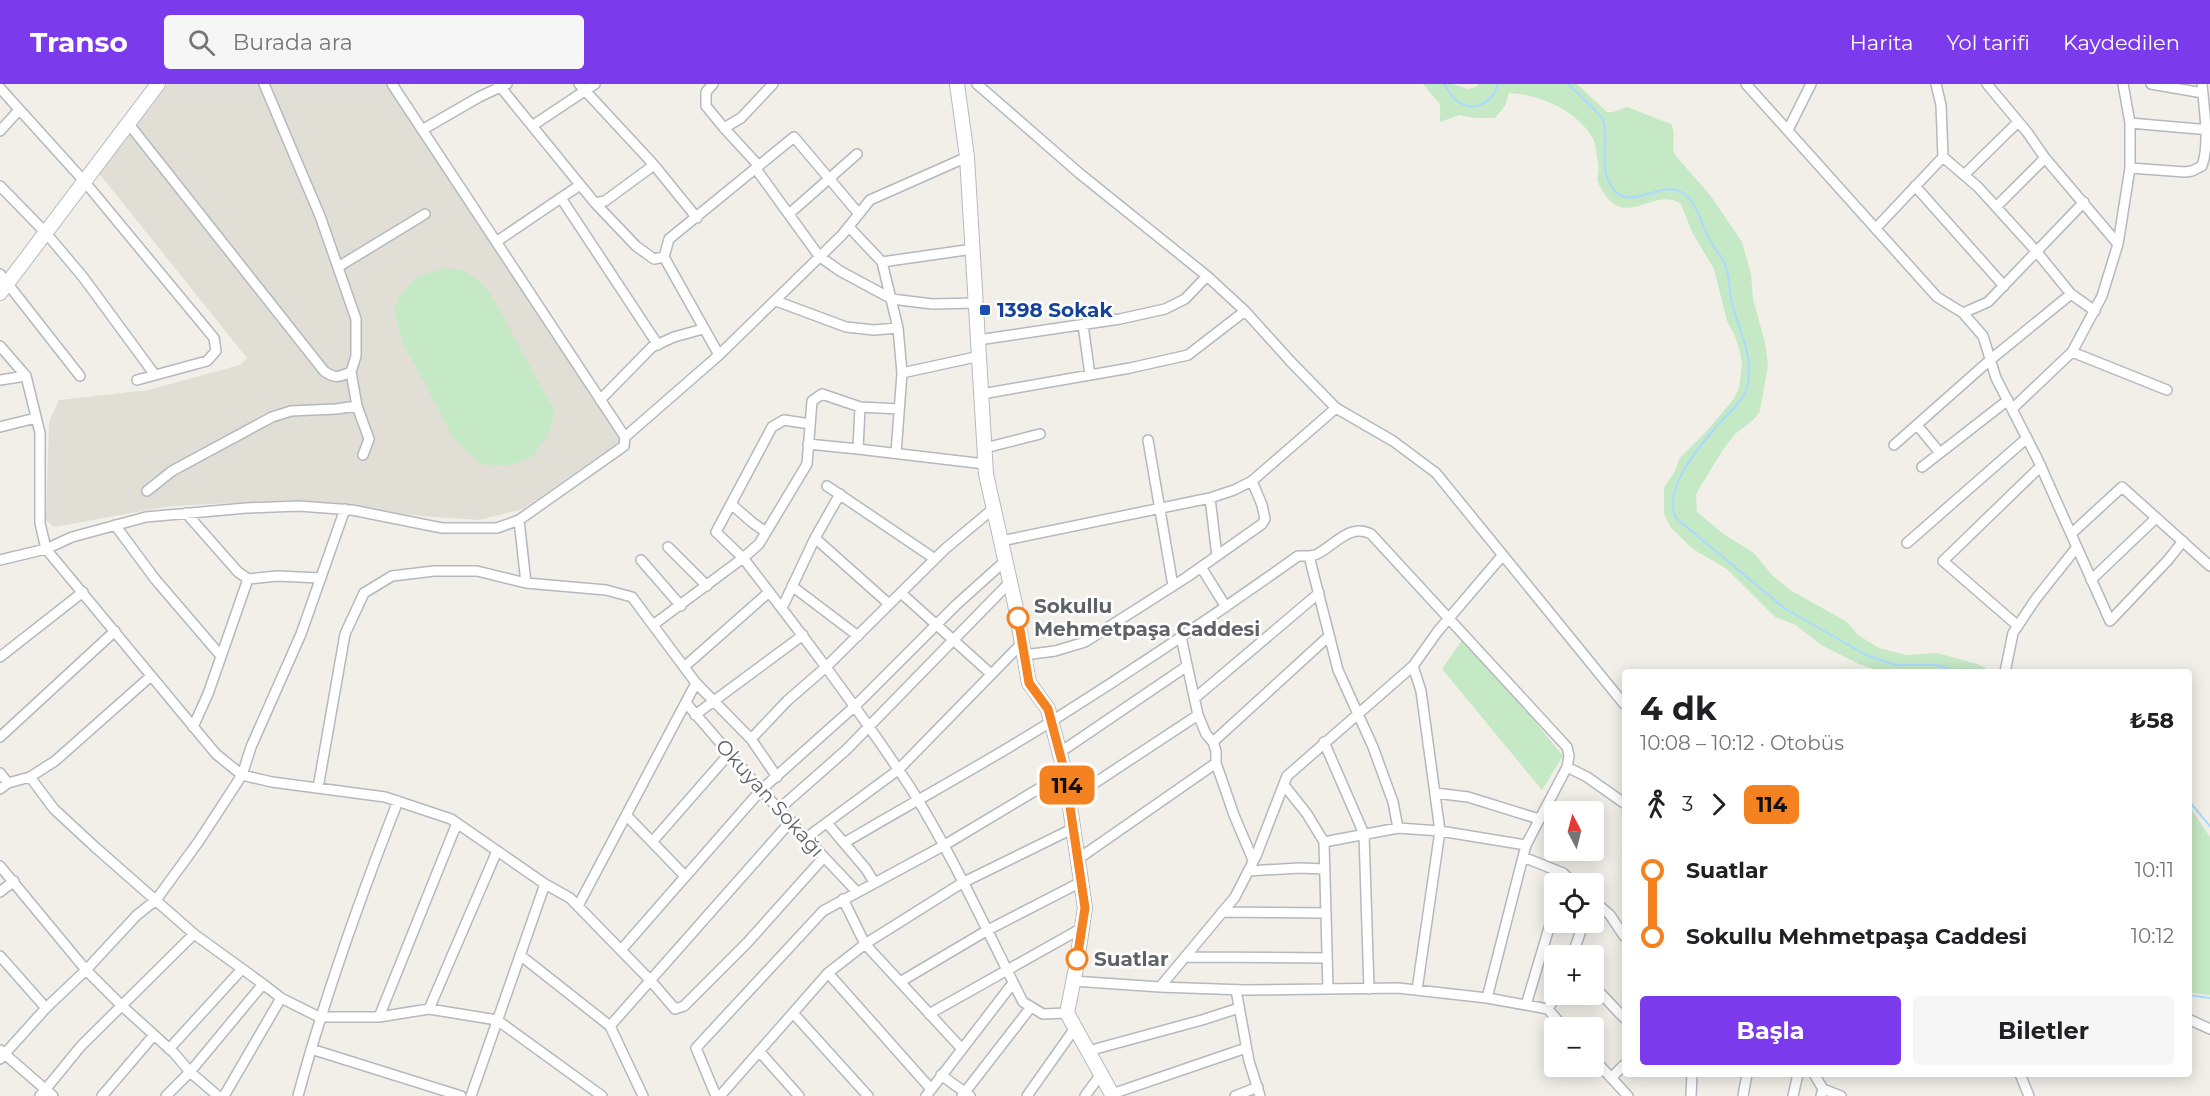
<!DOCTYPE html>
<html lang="tr">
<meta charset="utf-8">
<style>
:root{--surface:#fff;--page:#f6f6f6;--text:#202124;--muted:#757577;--accent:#7c3aed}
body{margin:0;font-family:Montserrat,sans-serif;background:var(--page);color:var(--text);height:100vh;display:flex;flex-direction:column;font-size:22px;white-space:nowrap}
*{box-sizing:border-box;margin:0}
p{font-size:20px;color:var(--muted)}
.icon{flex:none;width:33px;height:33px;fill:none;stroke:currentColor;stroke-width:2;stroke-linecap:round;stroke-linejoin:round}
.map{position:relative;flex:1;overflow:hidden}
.drawer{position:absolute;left:1622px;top:585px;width:570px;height:408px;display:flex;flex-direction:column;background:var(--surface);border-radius:6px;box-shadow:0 3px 15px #0003}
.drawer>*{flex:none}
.badge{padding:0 12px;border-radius:9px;font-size:21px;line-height:39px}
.needle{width:39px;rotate:353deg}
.buttons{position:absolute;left:1544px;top:717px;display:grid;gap:12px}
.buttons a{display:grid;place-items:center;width:60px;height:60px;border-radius:6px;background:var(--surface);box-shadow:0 3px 15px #0003;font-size:30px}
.map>.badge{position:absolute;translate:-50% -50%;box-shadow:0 0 0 3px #fff}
.legs{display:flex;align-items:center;gap:9px;height:66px;padding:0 18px;font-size:20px}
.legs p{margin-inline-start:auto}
.head{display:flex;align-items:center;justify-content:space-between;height:102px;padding:0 18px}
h1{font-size:33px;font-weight:700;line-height:45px}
.primary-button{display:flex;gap:12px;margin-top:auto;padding:12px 18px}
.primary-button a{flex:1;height:69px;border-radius:6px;background:var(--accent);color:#fff;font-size:24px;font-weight:700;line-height:69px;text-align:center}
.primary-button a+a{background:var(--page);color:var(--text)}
ul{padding:0 18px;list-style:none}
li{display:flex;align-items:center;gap:21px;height:66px;font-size:22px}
li i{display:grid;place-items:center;width:9px;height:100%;margin:0 8px;background:currentColor}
li i::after{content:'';width:15px;height:15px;margin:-8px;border:4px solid;border-radius:50%;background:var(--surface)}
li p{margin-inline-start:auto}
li:first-child i{background:linear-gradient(#0000 50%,currentColor 0)}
li:last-child i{background:linear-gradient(currentColor 50%,#0000 0)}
header{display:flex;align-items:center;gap:36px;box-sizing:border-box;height:84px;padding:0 30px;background:var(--accent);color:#fff}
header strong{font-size:28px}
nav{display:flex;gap:33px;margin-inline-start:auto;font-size:21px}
.search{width:420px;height:54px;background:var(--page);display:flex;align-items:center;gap:15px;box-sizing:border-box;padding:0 21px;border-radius:6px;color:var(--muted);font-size:22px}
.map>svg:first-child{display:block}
.education{fill:#e1ded6}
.green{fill:#c5e8c5}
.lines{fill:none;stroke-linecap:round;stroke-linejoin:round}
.stream{stroke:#aadaff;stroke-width:2}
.street-casing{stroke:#b5b8bc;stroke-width:12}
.secondary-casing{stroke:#b6babf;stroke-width:16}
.street{stroke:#fff;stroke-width:9}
.secondary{stroke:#fff;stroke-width:14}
.line-1-casing{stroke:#fff;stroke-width:14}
.line-1{stroke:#f58220;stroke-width:9}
.transit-dot{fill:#1a4fb4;stroke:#fff;stroke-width:2}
.stop-1-dot{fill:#fff;stroke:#f58220;stroke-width:3}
.labels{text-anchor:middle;stroke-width:5;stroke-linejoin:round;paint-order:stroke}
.transit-label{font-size:20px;font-weight:bold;fill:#164399;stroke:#fff;text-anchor:start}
.stop-label{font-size:20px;font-weight:bold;fill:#5f6368;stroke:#fff;text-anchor:start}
.street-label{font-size:20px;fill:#5f6368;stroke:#fff}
</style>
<header>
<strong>Transo</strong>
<div class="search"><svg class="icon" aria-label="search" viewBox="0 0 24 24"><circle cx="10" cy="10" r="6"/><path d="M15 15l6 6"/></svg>Burada ara</div>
<nav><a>Harita</a><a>Yol tarifi</a><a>Kaydedilen</a></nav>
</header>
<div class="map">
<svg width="2210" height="1012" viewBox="0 0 2210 1012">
<rect width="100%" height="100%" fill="#f1efe8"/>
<!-- education -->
<path class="education" d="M168,0H386L619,349V358L523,425L479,436L419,432L297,416L170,422L54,443L46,436L49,338L59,316L148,306L240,281L247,274L98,88Z"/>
<!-- green -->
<path class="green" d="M1423,0H1453L1468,5L1476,3L1478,0H1577L1607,28H1613L1627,23L1671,40C1677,51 1670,61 1675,71L1710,111L1742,158L1751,190L1753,215L1765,259L1768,281L1760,327L1754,335L1735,350L1722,367L1696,410L1697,428L1725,451L1754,469L1772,491L1790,506L1847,538L1858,551L1879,564L1906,571L1937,569L1977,580L1994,588H1881L1859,580L1821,561L1796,541L1775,533L1727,485L1693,465L1671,444L1664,430V404L1675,387L1679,375L1704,350L1733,316L1739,304L1742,280L1740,268L1735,252L1727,237L1714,185L1692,148L1681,120C1652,100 1622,154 1597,96C1599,88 1599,82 1597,74C1596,67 1596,61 1593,55C1579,27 1539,10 1509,9L1505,22L1495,34H1475L1459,31L1440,38V20Z
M440,184L464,186L488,205L555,328L547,353L533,372L509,382L482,380L455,357L402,257L394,226L400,211L416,194Z
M1465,552L1563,672L1542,706L1442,585Z
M2189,722L2210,753V911H2207L2189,908Z"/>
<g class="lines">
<!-- stream -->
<path class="stream" d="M1444,0C1448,5 1451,12 1456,16C1474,30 1492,19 1498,0
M1568,0C1575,7 1600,29 1603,36C1611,56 1596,85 1614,106C1635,130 1666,87 1690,115C1700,128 1702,143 1710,156C1715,166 1723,173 1726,183C1730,195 1729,208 1732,219C1739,247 1755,274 1747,304C1742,320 1727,330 1716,343C1698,364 1662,406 1676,434L1784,524L1866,571L1896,581H1936L1960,588
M2188,716L2210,742
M2188,911L2210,914"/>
<defs>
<path id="street" d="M498,0L595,119L605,117L654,81
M579,0L654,81L697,134
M713,0L706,8V22L724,44L741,34L773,0
M977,0L1079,89L1207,192L1245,227L1292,279L1336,324L1393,357L1436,389L1624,620
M1746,0L1937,213L1963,229L1983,252L1996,294L2037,374L2110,537L2168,476L2183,457
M1936,0L1941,21L1943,73
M1987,0L2027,48L2045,74L2118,160
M2123,0L2130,39L2210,46
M2151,0L2203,9
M0,4L84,97L214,254L216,267L207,277L137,296
M128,39L324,287C335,295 339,293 351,288L356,272V235L320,132L264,0
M532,42L595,0
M724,44L759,82
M422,46L479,13L507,0
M1788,46L1811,0
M0,47L19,26
M2130,84L2185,88L2192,87L2202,82C2210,59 2204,25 2202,0
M756,85L819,172L840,187L892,215L932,220L976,219
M1964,91L2018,38
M0,102L45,148L83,193L155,291
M1915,102L2004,202
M561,114L658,261
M595,119L636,162L654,175L664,173
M1996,123L2045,74
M789,130L857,70
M859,130L794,53L669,155L664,173L719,271L842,151L870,116L967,73
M849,143L882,178L898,244L902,289L896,369
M1876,144L1943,73L1978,103L2036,167L2071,210L2095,227
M496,158L580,101
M882,178L973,165
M338,183L425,130
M0,190L80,292
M776,217L846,243L874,246L898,244
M1963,229L1988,218L2084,118
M1083,241L1090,291
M978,256L1120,235L1165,225L1185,215L1207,192
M0,262L26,292L40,349V439L46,465L216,670L242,691L272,698L385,713L451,735L545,800L570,814L651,897L675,925L684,922L747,859L824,773
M2072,268L2167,306
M351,288L357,322L369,355L363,371
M902,289L980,272
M0,296L26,292
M982,310L1130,284L1188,271L1245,227
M600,316L652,263L674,253L703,245
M860,323L858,365L985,380
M2012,325L2072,268L2102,212L2118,160L2130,84V39
M810,340L784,336L772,343L716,448L743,474L759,460L807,380L812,317L822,310L860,323L899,325
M1917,341L1940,369
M0,343L36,334
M625,353L719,271
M1148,356L1173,502
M808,360L858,365
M1894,361L1990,276L2071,210
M985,364L1040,350
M1922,383L2008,316
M827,402L935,475
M147,407L172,387L272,333L291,327L336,325L357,322
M1210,414L1217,472
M731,420L753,439L766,448
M186,429L238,488L248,495L277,492L321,494
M519,436L526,499
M115,441L155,495L221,572
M2071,450L2122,403L2210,482
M815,454L889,520
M1001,457L1210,414L1234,406L1252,397L1336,324
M1907,459L2027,354
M668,463L707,502
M1309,472L1338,586L1373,663L1393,718L1398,744
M0,476L46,465L72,453L146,433L246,424L299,422L352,426L442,444H497L519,436L624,362L625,353L392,0
M641,476L681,522
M1201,483L1226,523
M2091,496L2156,434
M792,502L858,552
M901,509L990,589
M782,524L815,454L840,410
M653,541L743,474C801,549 858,624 910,703C952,770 987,847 1023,918L1043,930L1067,929
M2018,542L1943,477L2041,382
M1181,553L1198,631L1206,650L1213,658L1216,667V679L1234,731L1253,776
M1024,571L1055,567L1085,558L1187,493L1262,440L1265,435L1262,421L1252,397
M0,573L83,508
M1413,582L1438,547L1502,472
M684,583L769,508
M2005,588L2013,549L2035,516L2077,463
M1195,614L1319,509
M686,619L761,706L857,808
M695,631L803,551
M193,643L208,610L248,495
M0,653L115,547
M751,655L787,617L826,583L945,465L994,424
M1213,658L1329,552
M1324,658L1364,750L1369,905
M1059,669L1187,582
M0,689L8,699
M30,693L54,725L95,763L194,850L263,900
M1284,701L1307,730L1324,758L1328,905
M318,704L345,550L364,509L392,492L434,487H477L526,499L606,506L632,513L696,599L751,655L777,693
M0,705L8,699L30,693L55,677L151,592
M1435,709L1468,713L1539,735
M1069,716L1198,631
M779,725L846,666L1010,498
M627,732L685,792
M827,739L866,785L874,798
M806,754L898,686L1022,559
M652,758L729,670
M1324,758L1398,744L1440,747L1526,761
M844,759C913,718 984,680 1052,637C1136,584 1218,529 1298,472C1305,472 1311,473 1317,470C1335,461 1350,439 1371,450L1567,663L1569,672L1567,683
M1523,773L1563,789L1575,800
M1078,775L1216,679
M0,782L86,886L121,921L174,969L190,988L218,1012
M1248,787L1299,784L1325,785
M0,808L14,797
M843,815L865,860L962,965
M1593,816L1610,831L1624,852
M578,822L696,599
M1222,828L1326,829
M621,866L761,706L855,622L956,521L1005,477
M520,871L610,942L643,1012
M0,872L46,924
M1572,872L1584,838
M1185,873L1327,874
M828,889L931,1005
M1073,897L1160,903L1244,906L1398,904L1487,914L1548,925L1564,944
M900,898L986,847L1081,798
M1593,901L1624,934
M1160,903L1235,813L1256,772L1287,692L1413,582L1421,607L1440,747L1417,906
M1236,906L1249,977L1260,1012
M281,914L319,933H379L429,925L497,936L602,1012
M1487,914L1526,761L1567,683L1587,693L1624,719
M1526,921L1554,827
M429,925L497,767
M1548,925L1557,910
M793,929L868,1012
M929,930L1082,844
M379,933L457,739
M2188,935L2210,945
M610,942L791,737
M169,965L242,885
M311,965L461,1012
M0,966L53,1012
M759,967L799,1012
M1088,967L1202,936L1239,924
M1593,974L1628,1012
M0,975L46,924L86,886L137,831L156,816L199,757L242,691L251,663L301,550L345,425
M1814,990L1823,1005L1821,1012
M2020,990L2029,1012
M941,991L970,1012
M1611,994L1624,981
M1823,1005L1841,1012
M1112,1010L1246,964
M40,1012L81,962L194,850
M102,1012L154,951
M166,1012L190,988L263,900L281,914L224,1012
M298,1012C325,911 360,814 398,717
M471,1012L545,800
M716,1012L696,964L823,827L943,762L1065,689
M720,1012L828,889L865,860L962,799L1074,744
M926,1012L1013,899
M962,1012L1031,923
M1027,1012L1075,944
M1085,1012L1101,990
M1235,1012L1258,1003
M1691,1012L1692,990
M1743,1012L1747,990
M1793,1012L1798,990"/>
<path id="secondary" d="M957,0L967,73L986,390L1015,520L1029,599L1048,625L1065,689L1085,824L1076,884L1067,929L1113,1012
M0,209L158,0"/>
</defs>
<!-- street casing -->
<use href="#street" class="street-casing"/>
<!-- secondary casing -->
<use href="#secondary" class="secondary-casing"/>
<!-- street -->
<use href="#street" class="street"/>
<!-- secondary -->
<use href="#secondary" class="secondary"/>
</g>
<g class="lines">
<defs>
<path id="line-1" d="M1018,534L1029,599L1048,625L1065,689L1085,824L1077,875"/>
</defs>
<!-- line-1 casing -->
<use href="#line-1" class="line-1-casing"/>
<!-- line-1 -->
<use href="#line-1" class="line-1"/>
</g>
<!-- markers -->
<rect class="transit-dot" x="979" y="220" width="12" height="12" rx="3"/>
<g class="stop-1-dot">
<circle cx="1018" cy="534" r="10"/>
<circle cx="1077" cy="875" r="10"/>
</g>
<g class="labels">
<!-- transit labels -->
<g class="transit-label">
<text x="997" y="233">1398 Sokak</text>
</g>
<!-- stop labels -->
<g class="stop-label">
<text x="1034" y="529">Sokullu<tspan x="1034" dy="23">Mehmetpaşa Caddesi</tspan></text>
<text x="1094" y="882">Suatlar</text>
</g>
<!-- street labels -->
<g class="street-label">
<text transform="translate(770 714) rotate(48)" y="7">Okuyan Sokağı</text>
</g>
</g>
</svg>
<div class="buttons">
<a><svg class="needle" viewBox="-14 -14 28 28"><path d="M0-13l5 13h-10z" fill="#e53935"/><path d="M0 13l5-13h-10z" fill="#757577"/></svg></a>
<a><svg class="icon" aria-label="locate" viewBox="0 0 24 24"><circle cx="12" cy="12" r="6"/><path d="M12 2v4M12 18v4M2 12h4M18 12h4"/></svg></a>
<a>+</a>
<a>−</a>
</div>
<b class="badge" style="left:1067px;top:701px;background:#f58220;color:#111">114</b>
<section class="drawer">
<div class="head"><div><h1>4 dk</h1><p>10:08 – 10:12 · Otobüs</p></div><b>₺58</b></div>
<div class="legs"><svg class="icon" aria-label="walk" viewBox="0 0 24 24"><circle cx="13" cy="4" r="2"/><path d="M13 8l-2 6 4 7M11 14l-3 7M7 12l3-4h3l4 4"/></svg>3<svg class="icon" aria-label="forward" viewBox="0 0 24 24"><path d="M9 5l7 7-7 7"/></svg><b class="badge" style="background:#f58220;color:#111">114</b></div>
<ul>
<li><i style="color:#f58220"></i><b>Suatlar</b><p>10:11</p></li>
<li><i style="color:#f58220"></i><b>Sokullu Mehmetpaşa Caddesi</b><p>10:12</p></li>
</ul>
<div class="primary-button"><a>Başla</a><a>Biletler</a></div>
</section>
</div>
